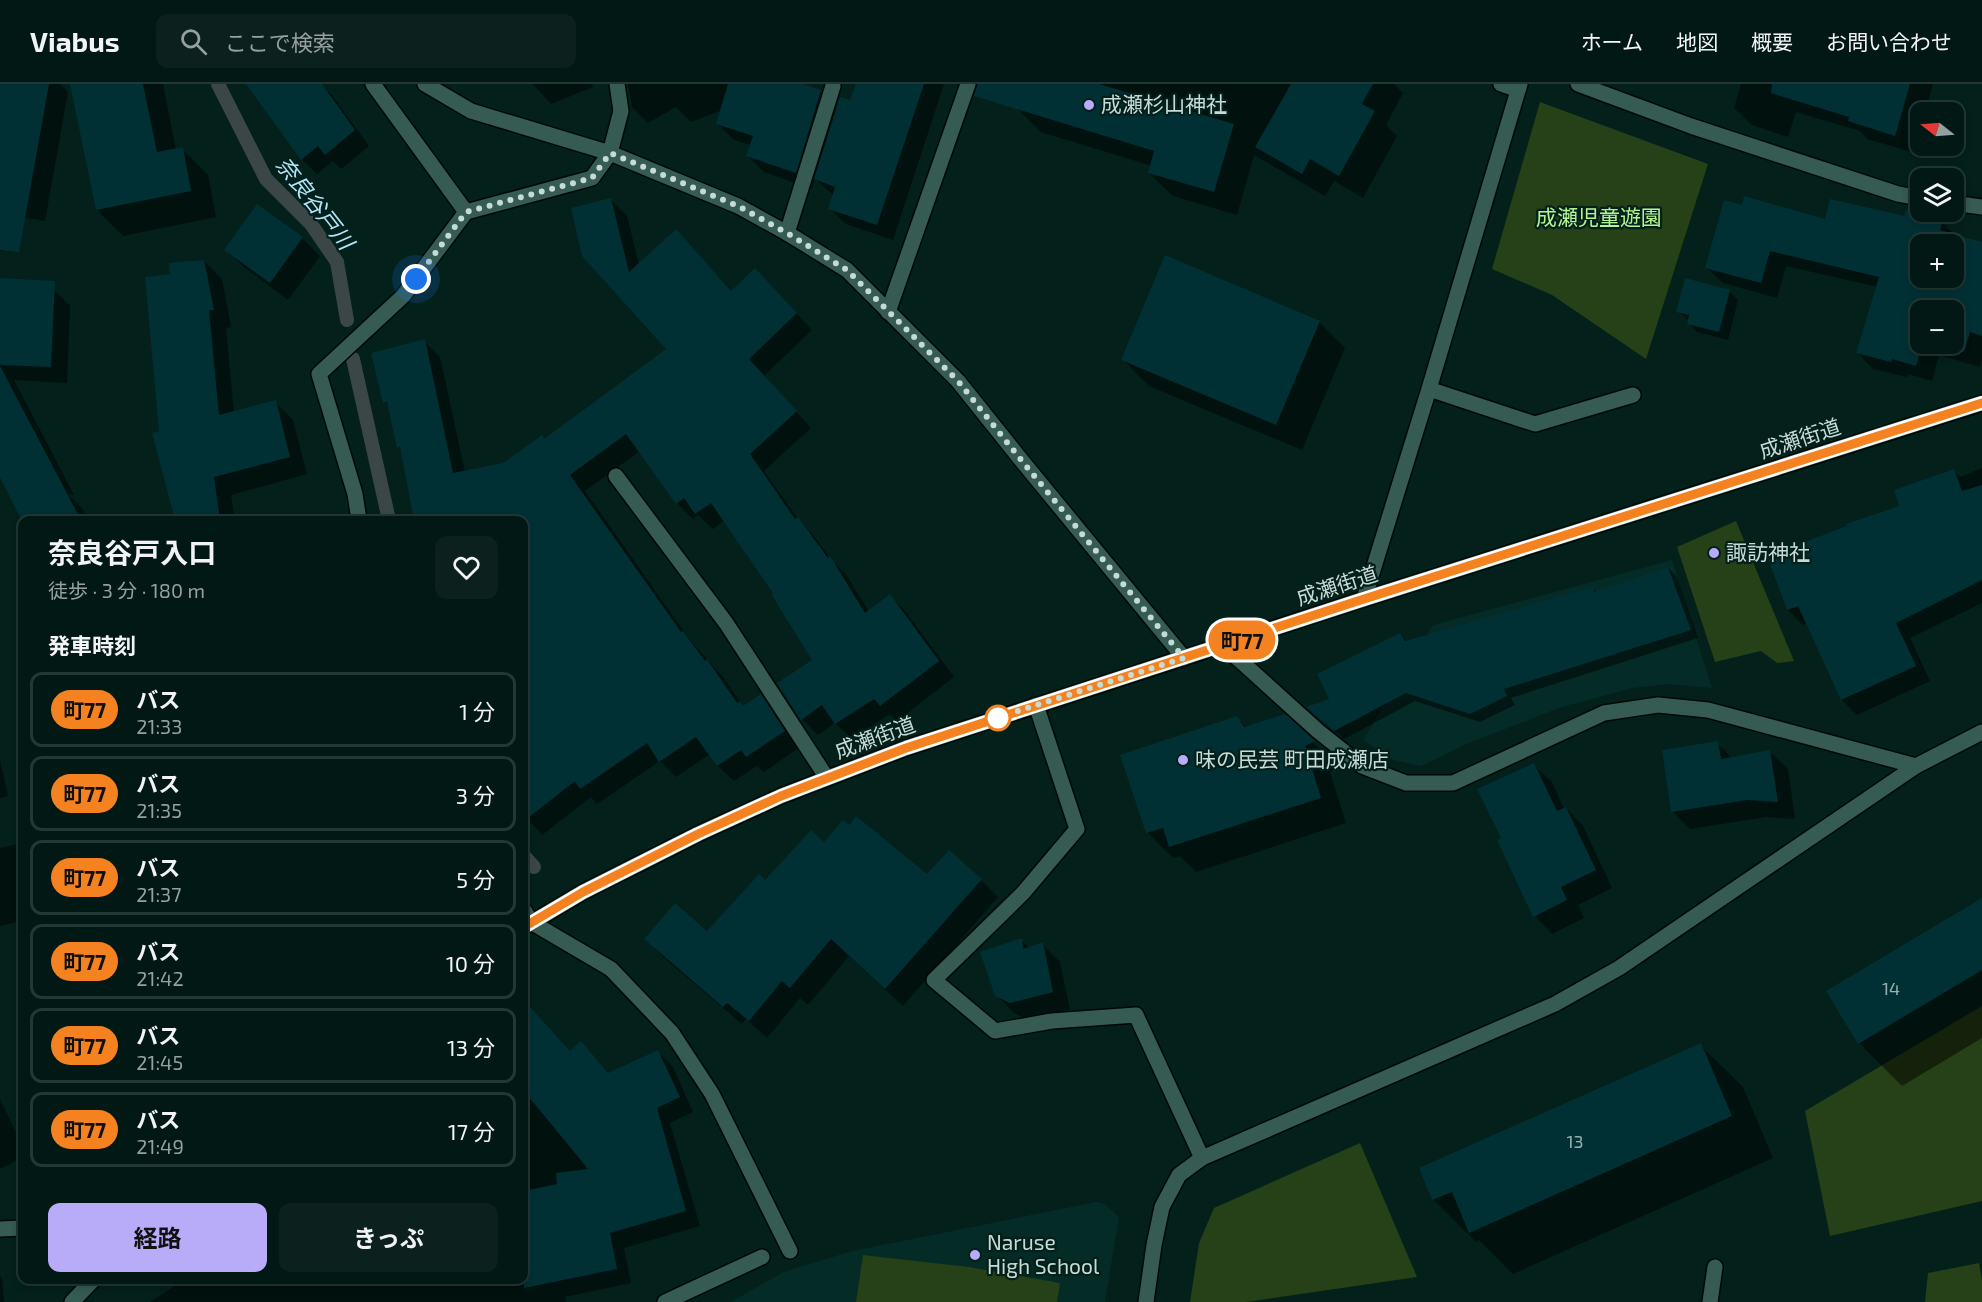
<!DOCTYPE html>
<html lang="ja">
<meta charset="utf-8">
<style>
:root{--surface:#021814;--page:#0c211d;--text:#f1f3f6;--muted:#96a0a0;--line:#233734;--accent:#b8abf7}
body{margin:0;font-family:"Exo 2","Noto Sans JP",sans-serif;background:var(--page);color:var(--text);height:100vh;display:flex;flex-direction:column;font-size:22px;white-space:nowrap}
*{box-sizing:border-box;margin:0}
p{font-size:20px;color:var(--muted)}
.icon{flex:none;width:33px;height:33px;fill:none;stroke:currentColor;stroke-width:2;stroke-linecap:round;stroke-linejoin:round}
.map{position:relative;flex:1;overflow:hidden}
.sheet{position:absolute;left:18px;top:432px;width:510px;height:768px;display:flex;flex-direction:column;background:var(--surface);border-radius:12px;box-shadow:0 3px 9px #0003,0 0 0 2px var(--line)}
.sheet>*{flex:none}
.badge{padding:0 12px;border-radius:20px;font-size:21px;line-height:39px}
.needle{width:39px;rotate:287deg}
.fabs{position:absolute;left:1910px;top:18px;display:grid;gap:12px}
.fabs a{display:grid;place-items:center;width:54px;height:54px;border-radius:12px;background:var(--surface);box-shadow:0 3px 9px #0003,0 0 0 2px var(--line);font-size:30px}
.you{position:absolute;width:30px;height:30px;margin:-15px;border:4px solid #fff;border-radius:50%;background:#1a73e8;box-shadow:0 0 0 9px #1a73e833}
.map>.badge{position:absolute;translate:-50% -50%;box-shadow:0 0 0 3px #fff}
h2{padding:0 30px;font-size:22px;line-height:54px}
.round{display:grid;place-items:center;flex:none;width:63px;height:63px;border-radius:12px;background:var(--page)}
.summary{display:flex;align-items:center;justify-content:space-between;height:102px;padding:0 30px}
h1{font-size:28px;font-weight:700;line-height:45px}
.action{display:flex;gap:12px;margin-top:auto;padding:12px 30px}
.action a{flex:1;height:69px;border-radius:12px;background:var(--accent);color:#111;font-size:24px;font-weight:700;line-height:69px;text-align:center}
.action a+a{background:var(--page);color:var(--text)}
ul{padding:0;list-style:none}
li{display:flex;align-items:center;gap:18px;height:75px;margin:0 12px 9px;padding:0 18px;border:3px solid var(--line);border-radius:12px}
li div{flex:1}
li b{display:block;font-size:22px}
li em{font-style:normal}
li .badge{min-width:66px;font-weight:700;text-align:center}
header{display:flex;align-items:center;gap:36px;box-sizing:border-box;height:84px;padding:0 30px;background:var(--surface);border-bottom:2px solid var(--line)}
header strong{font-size:28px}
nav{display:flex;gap:33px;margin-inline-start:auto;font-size:21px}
.search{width:420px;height:54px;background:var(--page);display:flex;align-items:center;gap:15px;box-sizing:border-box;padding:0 21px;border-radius:12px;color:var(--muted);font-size:22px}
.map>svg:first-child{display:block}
.built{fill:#042b25}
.green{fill:#264017}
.shadow{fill:#0007;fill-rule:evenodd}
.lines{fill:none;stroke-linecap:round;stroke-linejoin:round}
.stream{stroke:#3b4647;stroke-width:14}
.building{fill:#013034;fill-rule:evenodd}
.service-casing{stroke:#000906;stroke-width:18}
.minor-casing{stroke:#000906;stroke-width:18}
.tertiary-casing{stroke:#000906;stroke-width:18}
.secondary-casing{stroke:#000906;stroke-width:18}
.service{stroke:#355b53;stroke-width:15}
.minor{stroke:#355b53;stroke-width:15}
.tertiary{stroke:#355b53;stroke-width:15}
.secondary{stroke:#355b53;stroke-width:15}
.line-casing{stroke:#fff;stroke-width:14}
.line{stroke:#f58220;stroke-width:9}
.walk{stroke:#c6dad6;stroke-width:6;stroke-dasharray:0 10.8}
.poi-dot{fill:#b8abf7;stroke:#03201b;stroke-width:2}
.stop-dot{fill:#fff;stroke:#f58220;stroke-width:3}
.labels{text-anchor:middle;stroke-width:4.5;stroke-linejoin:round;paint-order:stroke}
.number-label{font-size:18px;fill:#95b0ae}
.poi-label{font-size:21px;fill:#c6dad6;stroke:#03201b;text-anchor:start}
.park-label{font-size:21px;fill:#b3f58f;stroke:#03201b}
.street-label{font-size:21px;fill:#c6dad6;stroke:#03201b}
.water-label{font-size:22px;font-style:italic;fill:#b1e4f9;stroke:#03201b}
</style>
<header>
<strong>Viabus</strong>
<div class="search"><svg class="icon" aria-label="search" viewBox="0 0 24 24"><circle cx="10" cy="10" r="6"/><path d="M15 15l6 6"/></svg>ここで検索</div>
<nav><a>ホーム</a><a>地図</a><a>概要</a><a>お問い合わせ</a></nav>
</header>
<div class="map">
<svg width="1982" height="1218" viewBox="0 0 1982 1218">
<rect width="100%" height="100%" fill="#03201b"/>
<!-- built -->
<path class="built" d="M1672,476L1712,604L1668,600L1633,604L1562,623L1469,659L1421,682L1393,676L1363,656L1433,541Z
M1096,1118L1105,1120L1119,1133L1105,1218H731L783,1188L852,1167Z"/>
<!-- green -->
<path class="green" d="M1540,18L1708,80L1646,275L1552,211L1492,185Z
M1736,437L1794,577L1777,579L1761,567L1715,578L1677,463Z
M1982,922V1117L1830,1152L1805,1027Z
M1360,1059L1417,1193L1246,1218H1190L1199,1159L1214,1124Z
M863,1171L969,1183L1060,1199L1057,1218H856Z
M1979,1179L1982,1197V1218H1925L1928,1189Z"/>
<!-- shadow -->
<path class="shadow" d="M0,0H60L68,8L45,137L21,133L14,164L0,167Z
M72,0H163L176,66L182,65L208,91L216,133L123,152L97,126Z
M250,0H321L332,11L369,62L341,85L333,77L317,90L302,75Z
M533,0H592L593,3L551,20Z
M628,0H799L821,8L838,25L851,18L857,0H944L893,156L846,140L830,125L834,112L815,94L812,105L764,88L748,72L751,61L734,56L717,39L722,26L691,38L676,23L648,39L632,23Z
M1026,0H1394L1403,9L1386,41L1397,52L1363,114L1334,97L1325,112L1254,71L1237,131L1173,112L1149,89L1152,82L1041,48L1018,25Z
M1741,0H1933L1925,28H1920V43L1912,68L1867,55L1860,47L1796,28L1788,53L1752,41L1734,24Z
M611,116L627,132L639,181L676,147L732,208L771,202L812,246L764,292L811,344L764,387L799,436L813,451L833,478L846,490L869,528L890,512L906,528L954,593L897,637L890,630L852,655L835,639L818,651L802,635L814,577L775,509L724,437L713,445L698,431L693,435L677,419L640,367L585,407L690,556L723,593L744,623L760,612L776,628L800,663L764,688L757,682L734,697L718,682L710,670L676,693L660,677L597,720L591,713L542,751L524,731V436H417L415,434L403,368L398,363L389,322L385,318L424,257L440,273L465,388L504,380L544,356L668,265L583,171Z
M257,122L302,154L320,172L288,216L244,183L226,166Z
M1905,134L1942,138L1956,152L1982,160V275L1980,283L1939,271L1932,297L1908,290L1907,293L1873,285L1858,269L1878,203L1786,182L1777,214L1723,199L1707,184L1827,137ZM1920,160H1953V194H1920ZM1920,226H1953V260H1920Z
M204,177L222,195L231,243L226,244L234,329L275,318L293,336L307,390L231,411L235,436H176L154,350L161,348L172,192Z
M1686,196L1730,208L1738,216L1728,256L1697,248L1689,239V237L1678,227Z
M54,206L70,222L67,299L14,296L74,411L67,410L82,424L88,436H24L0,387V222Z
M1319,238L1345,264L1302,366L1149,302L1123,276Z
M1982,384V519L1910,554L1930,597L1857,631L1842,616L1807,539L1803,541L1788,526L1901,423L1954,387L1960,393Z
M1668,484L1677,493L1698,554L1511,614L1515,621L1480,638L1415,617L1344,655L1316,631L1400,550L1407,558L1592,504L1597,509Z
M1284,632L1339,683L1330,688L1346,739L1196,788L1180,772L1173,774L1147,748L1237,634L1247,644Z
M1717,659L1733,675L1770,668L1788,685L1795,735L1766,733L1690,745L1672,727Z
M0,675L8,712L0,714Z
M1534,681L1552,698L1564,725L1566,724L1583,742L1612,804L1578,821L1584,834L1552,850L1535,832L1503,755Z
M849,743L928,792L981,796L998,813L903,922L849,872L808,921L800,914L767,954L746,935L742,940L663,873L646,855L708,849L765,798L825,761Z
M22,759V837L0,842V764Z
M1982,816V954L1902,1002L1859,959L1828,908Z
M1021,856L1029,864L1042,860L1060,878L1070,926L1028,936L1014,929L996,911Z
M524,916L571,968L581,959L609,990L658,968L673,983L693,1028L670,1039L700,1142L624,1164L631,1199L565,1213L566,1218H150L184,1196H524Z
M1700,961L1743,1003L1773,1074L1513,1190L1479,1156L1476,1158L1433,1115Z
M0,1015L22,1061V1074L0,1085Z
M0,1192L2,1194L4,1218H0Z"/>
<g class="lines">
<!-- stream -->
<path class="stream" d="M218,0L266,95L311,140L337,178L347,236
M353,275L389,436
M524,772L534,783"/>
</g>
<!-- building -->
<path class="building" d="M0,0H49L19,168L0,166Z
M70,0H143L157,68L183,63L191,107L96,126Z
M246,0H322L355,46L325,71L318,62L301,76Z
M728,0H803L821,6L796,89L746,72L753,52L716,40Z
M856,0H924L877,141L828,125L835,103L814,95L840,13L850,16Z
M978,0H1099L1234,40L1214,108L1148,89L1154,67L974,12Z
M1291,0H1373L1362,20L1375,27L1339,92L1310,75L1302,90L1255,63Z
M1772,0H1910L1895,52L1848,37L1849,33L1771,9Z
M1744,112L1825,135L1830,115L1904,132L1906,126L1943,137L1940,146L1982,158V252L1970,248L1964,268L1936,260H1953V226H1920V260H1923L1916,282L1892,275L1891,278L1856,269L1879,193L1770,167L1761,199L1705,184L1724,116L1742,121ZM1920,160H1953V194H1920Z
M611,114L629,188L676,145L731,207L755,184L797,229L749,275L797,327L750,370L795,435L798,433L828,474L830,472L865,529L890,510L939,577L880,622L874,615L835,640L822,621L801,636L777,599L812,576L771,510L773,509L711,419L695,430L684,414L676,420L626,350L570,391L681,548L683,547L705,577L707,575L737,619L740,617L743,622L761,610L785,647L746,673L741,666L717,682L696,653L659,678L647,659L580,705L575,697L524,737V436H414L400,363L397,364L387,318L383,319L371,269L425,255L453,389L503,379L542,351L544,355L666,265L582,172L571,124Z
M257,120L303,153L270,199L224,166Z
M1165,171L1320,237L1276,341L1121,276Z
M204,176L214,226H209L219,331L276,316L290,373L214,393L220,436H175L152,349L159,347L145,193L170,190L169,179Z
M0,194L55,197L51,283L0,281Z
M1685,194L1730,206L1719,248L1687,240L1689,231L1676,228Z
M0,282L81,436L22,437L0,393Z
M1954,385L1962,407L1982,401V496L1896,539L1916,582L1841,616L1798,522L1787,526L1767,472L1847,442L1846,440L1899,422L1894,406Z
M1668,483L1691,546L1504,605L1507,612L1470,630L1406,609L1334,647L1306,623L1329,615L1317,590L1400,549L1405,557L1593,503L1594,508Z
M1285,630L1315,657L1305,662L1321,714L1169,763L1163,744L1146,749L1120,671L1237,632L1244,643Z
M1718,657L1721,675L1770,666L1778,718L1747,716L1671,728L1662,666Z
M1534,679L1557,727L1566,723L1596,786L1561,803L1567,816L1533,833L1497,756L1501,754L1477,705Z
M856,732L927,790L949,766L982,795L885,905L831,855L790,904L782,897L749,937L727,919L723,923L644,855L675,819L707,847L759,790L765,796L811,746L824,758L843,736L849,741Z
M1982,814V886L1858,960L1826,907Z
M1022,854L1023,865L1043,858L1053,908L1010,919L995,912L980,868Z
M524,916L570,967L581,957L608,989L658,966L680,1013L657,1024L686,1127L610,1149L617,1185L524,1204V1107L557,1100L556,1089L588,1085L524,1007Z
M1701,959L1732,1032L1469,1149L1452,1108L1432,1116L1419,1084Z"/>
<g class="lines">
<defs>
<path id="service" d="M373,0L466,128
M1501,0L1518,6
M787,149L833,2
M888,228L968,0
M616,392L726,539L827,694
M359,436L355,410L319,290L403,212L466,128L592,94L610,69L621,27L617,0
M524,826L531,838L611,885L672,949L712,1010L790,1167
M1710,1218L1715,1183"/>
<path id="minor" d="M425,0L471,27L610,69L738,122L787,149L847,186L958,297L1022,377L1184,574
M1578,0L1691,42L1898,110L1920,114
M1953,119L1982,123
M1429,305L1535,340L1633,311
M1364,515L1429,305L1520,0
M1224,562L1318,647L1362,682L1406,699H1453L1604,629L1658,621L1708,626L1916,682
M1036,621L1077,745L1023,809L934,896L995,947L1052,937L1136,931L1202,1074
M0,1145L22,1144
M665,1218L762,1173"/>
<path id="tertiary" d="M1146,1218L1154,1161L1162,1123L1179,1091L1202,1074L1555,920L1619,884L1916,682L1982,648"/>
<path id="secondary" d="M524,843L583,808L698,750L781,712L906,664L1364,515L1982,319
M72,1218L93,1196"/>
</defs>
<!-- service casing -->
<use href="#service" class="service-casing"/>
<!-- minor casing -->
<use href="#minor" class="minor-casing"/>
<!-- tertiary casing -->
<use href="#tertiary" class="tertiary-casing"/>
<!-- secondary casing -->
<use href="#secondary" class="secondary-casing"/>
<!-- service -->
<use href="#service" class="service"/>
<!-- minor -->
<use href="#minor" class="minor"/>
<!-- tertiary -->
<use href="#tertiary" class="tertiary"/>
<!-- secondary -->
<use href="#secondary" class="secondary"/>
</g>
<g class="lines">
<defs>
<path id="line" d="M524,843L583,808L698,750L781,712L906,664L1364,515L1982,319"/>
</defs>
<!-- line casing -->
<use href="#line" class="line-casing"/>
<!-- line -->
<use href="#line" class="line"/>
<!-- walk -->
<path class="walk" d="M416,195L466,128L592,94L610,69L738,122L787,149L847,186L958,297L1022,377L1184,574L993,635L998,634"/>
</g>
<!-- markers -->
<g class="poi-dot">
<circle cx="1089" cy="21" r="6"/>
<circle cx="1714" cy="469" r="6"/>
<circle cx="1183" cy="676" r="6"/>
<circle cx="975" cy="1171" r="6"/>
</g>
<circle class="stop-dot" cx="998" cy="634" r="12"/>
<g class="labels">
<!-- number labels -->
<g class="number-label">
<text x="1891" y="911">14</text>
<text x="1575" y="1064">13</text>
</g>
<!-- poi labels -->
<g class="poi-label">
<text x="1101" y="28">成瀬杉山神社</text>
<text x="1726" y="476">諏訪神社</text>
<text x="1195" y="683">味の民芸 町田成瀬店</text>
<text x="987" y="1166">Naruse<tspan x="987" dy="24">High School</tspan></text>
</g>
<!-- park labels -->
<g class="park-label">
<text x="1599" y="141">成瀬児童遊園</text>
</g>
<!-- street labels -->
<g class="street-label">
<text transform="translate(1800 355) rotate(-18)" y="7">成瀬街道</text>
<text transform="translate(1337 502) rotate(-18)" y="7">成瀬街道</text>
<text transform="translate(875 654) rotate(-20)" y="7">成瀬街道</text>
</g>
<!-- water labels -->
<g class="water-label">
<text transform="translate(315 119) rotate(52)" y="8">奈良谷戸川</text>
</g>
</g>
</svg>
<div class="fabs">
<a><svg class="needle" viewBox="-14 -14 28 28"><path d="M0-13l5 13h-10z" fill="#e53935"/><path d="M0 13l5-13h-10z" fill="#96a0a0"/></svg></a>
<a><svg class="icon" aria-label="layers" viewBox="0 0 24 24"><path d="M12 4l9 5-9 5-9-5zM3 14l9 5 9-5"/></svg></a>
<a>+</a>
<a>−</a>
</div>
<div class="you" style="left:416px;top:195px"></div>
<b class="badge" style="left:1242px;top:556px;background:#f58220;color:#111">町77</b>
<section class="sheet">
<div class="summary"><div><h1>奈良谷戸入口</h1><p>徒歩 · 3 分 · 180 m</p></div><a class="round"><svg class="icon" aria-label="heart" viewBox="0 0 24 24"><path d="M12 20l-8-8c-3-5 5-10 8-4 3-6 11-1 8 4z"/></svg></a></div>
<h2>発車時刻</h2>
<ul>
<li><span class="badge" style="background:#f58220;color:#111">町77</span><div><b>バス</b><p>21:33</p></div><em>1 分</em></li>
<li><span class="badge" style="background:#f58220;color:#111">町77</span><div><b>バス</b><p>21:35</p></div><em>3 分</em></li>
<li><span class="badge" style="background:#f58220;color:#111">町77</span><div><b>バス</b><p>21:37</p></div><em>5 分</em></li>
<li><span class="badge" style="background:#f58220;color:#111">町77</span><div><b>バス</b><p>21:42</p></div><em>10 分</em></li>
<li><span class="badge" style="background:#f58220;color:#111">町77</span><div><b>バス</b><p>21:45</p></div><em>13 分</em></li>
<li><span class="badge" style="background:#f58220;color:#111">町77</span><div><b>バス</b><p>21:49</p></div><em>17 分</em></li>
</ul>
<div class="action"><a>経路</a><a>きっぷ</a></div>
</section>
</div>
